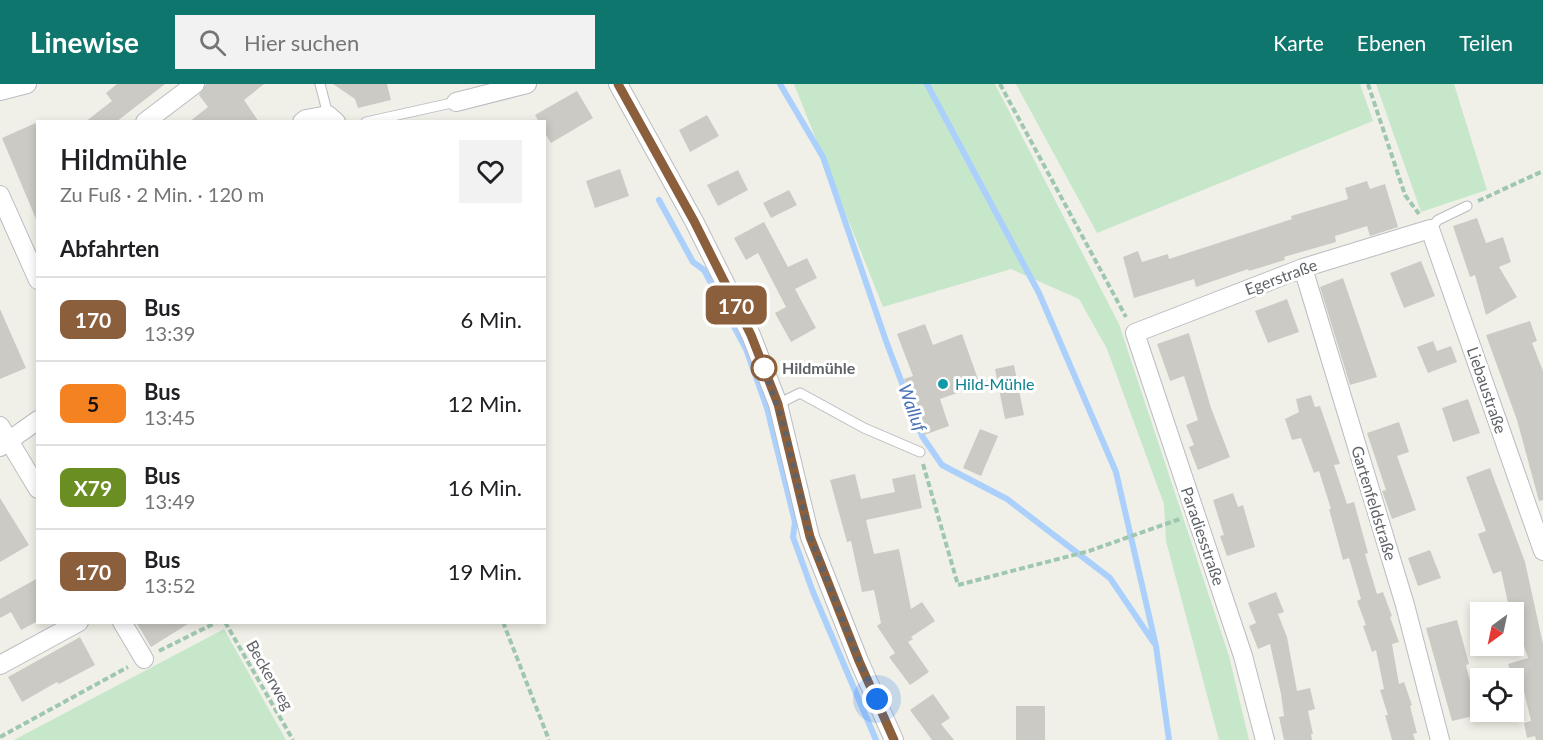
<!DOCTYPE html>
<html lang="de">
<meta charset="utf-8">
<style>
:root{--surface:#fff;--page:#f2f2f2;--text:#202124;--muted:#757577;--line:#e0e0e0;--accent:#0f766e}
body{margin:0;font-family:Lato,sans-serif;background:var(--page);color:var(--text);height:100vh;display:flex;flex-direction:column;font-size:22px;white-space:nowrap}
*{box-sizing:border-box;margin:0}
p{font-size:20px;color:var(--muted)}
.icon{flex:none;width:33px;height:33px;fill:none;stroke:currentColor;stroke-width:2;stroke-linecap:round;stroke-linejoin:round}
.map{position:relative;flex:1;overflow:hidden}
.details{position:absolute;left:36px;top:36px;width:510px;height:504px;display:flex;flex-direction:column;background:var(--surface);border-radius:0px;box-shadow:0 3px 9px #0003}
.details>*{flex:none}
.badge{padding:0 12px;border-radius:9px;font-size:21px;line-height:39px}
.needle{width:39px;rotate:213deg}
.tools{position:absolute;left:1470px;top:518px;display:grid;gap:12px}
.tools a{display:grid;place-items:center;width:54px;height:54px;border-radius:0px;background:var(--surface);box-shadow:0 3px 9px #0003;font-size:30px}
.you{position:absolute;width:30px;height:30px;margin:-15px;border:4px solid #fff;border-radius:50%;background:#1a73e8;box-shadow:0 0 0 9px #1a73e833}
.map>.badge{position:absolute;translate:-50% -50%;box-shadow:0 0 0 3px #fff}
h2{padding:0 24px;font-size:22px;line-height:54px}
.round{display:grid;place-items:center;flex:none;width:63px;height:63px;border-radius:0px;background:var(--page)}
.headline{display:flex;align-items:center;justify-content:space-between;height:102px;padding:0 24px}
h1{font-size:28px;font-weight:600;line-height:45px}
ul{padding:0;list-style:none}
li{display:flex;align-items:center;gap:18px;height:84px;padding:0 24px;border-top:2px solid var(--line)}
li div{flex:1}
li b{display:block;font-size:22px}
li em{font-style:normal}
li .badge{min-width:66px;font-weight:700;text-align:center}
header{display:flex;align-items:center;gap:36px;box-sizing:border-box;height:84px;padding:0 30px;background:var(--accent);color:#fff}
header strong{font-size:28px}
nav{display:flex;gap:33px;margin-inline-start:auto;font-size:21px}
.search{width:420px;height:54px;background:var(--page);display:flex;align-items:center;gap:15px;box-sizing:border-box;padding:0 21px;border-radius:0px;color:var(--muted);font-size:22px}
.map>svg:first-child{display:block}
.green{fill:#c6e7ca}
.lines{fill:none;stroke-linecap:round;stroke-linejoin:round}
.stream{stroke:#acd0fc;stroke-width:6}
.building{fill:#cccac4}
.lane-casing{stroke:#babcc1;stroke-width:11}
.street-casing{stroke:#babcc1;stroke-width:20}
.path{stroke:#9fc7af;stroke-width:4;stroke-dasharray:6 3;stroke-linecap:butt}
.lane{stroke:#fff;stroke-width:9}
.street{stroke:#fff;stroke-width:18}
.line-casing{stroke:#fff;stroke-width:14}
.line{stroke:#8b5e3c;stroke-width:9}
.walk{stroke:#5f6267;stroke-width:6;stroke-dasharray:0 10.8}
.stop-dot{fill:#fff;stroke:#8b5e3c;stroke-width:3}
.culture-dot{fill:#0f9aa8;stroke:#fff;stroke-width:2}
.labels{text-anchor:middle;stroke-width:6;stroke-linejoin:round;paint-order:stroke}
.street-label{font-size:16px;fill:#5f6267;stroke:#fff}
.stop-label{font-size:16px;font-weight:bold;fill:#5f6267;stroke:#fff;text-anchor:start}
.culture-label{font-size:16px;fill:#0d838f;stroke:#fff;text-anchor:start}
.water-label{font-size:18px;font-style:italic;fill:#4a73b8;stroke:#fff}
</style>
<header>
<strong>Linewise</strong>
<div class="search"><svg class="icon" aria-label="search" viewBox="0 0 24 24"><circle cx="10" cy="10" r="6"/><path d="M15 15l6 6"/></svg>Hier suchen</div>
<nav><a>Karte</a><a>Ebenen</a><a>Teilen</a></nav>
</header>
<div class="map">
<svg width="1543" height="656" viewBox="0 0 1543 656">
<rect width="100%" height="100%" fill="#f0f0e8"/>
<!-- green -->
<path class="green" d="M794,0H995L1119,240L1229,572L1249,656H1219L1166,457L1164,420L1107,265L1079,215L1011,185L883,223Z
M1016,0H1360L1373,37L1097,149Z
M1376,0H1454L1487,106L1421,128Z
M224,545L286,656H14Z"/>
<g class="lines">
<!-- stream -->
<path class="stream" d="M780,0L823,73L886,257L922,352L942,381L1007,415L1110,494L1154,559
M927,0L1039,209L1116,388L1156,562L1169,656
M659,116L693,178L704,186L746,265L767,324L795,438L793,453L813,508L876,656"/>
</g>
<!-- building -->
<path class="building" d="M117,0H165L116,38H85L112,17L106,9Z
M206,0H264L244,16L259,38H189L208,23L199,11Z
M333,0H387L391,16L358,24L355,15Z
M577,7L593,34L551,59L544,48V38H539L535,31Z
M707,31L719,52L690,68L679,46Z
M38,38V134L36,135L2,54Z
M620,85L629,112L595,124L586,97Z
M738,86L748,106L718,122L707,101Z
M1367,97L1370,105L1385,100L1398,143L1370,152L1367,142L1335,152L1336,158L1284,173L1285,176L1249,187L1248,185L1196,203L1194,195L1134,214L1123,173L1138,167L1142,178L1168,170L1169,175L1292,135L1291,132L1348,115L1345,104Z
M789,106L797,121L771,134L763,119Z
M1477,134L1486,159L1503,153L1511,178L1499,183L1517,213L1486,231L1475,191L1470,193L1453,142Z
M764,138L788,183L807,174L817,194L795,205L816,244L791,258L775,229L786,223L758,169L746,176L734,154Z
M1421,177L1435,212L1404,224L1390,189Z
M1343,194L1377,293L1350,301L1320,203Z
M1287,215L1299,248L1268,259L1255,227Z
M0,225L26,284L0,295Z
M1530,237L1537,257L1532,259L1543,287V416L1539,417L1517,336L1486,251Z
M925,240L933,261L962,250L980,301L940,315L949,342L924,351L904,295L913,292L897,250Z
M1189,249L1211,324L1230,373L1198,386L1189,363L1194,361L1186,341L1198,336L1184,292L1170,297L1157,260Z
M1433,257L1437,267L1451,262L1457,278L1428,289L1417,263Z
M1014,281L1024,331L1005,335L995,285Z
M1311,311L1315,323L1320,322L1340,380L1334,381L1347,420L1354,418L1368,469L1365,470L1377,510L1383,508L1392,532L1390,533L1399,558L1392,560L1399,600L1404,598L1412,621L1410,622L1417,649L1413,650L1415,656H1392L1385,631H1388L1380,606L1384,605L1376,566L1372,568L1363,542L1366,541L1357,517L1361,515L1349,474L1343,476L1329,425H1331L1319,387L1314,389L1301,354L1292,356L1285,335L1299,328L1296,315Z
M1468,315L1480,349L1453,358L1442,324Z
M1399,338L1409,368L1397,372L1416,426L1392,435L1382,407L1386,406L1367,349Z
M980,345L998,352L981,392L963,384Z
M1490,384L1525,478L1543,560V656H1536L1535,652L1527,654L1524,639L1531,637L1521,595L1514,597L1508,580L1528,574L1517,540H1514V528H1510L1501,487L1493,490L1478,450L1486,447L1466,393Z
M855,390L861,415L895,408L892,395L915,390L922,424L866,436L874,470L899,465L911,525L922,518L935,537L911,553L913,555L908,558L929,588L910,601L889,573L895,569L877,542L881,539L874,506L862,508L851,457L847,458L830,396Z
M1233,409L1238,423L1243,421L1255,463L1227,472L1220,452L1224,451L1213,416Z
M0,414L29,461L0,478Z
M1430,466L1441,494L1418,502L1408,474Z
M38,494V537L21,546L11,528L0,534V515Z
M1276,508L1284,528L1278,530L1287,553L1297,607L1310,604L1315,625L1308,627L1313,650H1311L1312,656H1284L1279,633L1284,632L1281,610L1270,560L1258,565L1249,542L1256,539L1248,519Z
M1457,536L1469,580L1466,581L1478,631L1452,637L1426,544Z
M136,538H191L151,563Z
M80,553L95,581L59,600L57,598L22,618L8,593Z
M933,610L950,634L941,640L954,656H932L910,626Z
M1016,622H1045V656H1016Z"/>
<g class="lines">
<defs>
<path id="lane" d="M320,0L328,31
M366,38L456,18
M1430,145L1438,136L1467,122
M778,320L800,309L864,344L920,368"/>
<path id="street" d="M618,0L694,137L751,251L778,320L810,453L859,577L894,656
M0,7L27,0
M456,18L527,0
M145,38L195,0
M302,38L306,35L328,31L336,38
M0,111L38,196
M1303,184L1405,521L1440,656
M0,342L38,405
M0,363L38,336
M122,538L144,575
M0,581L79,538
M1265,656L1243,572L1135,249L1303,184L1430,145L1543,467"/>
</defs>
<!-- lane casing -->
<use href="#lane" class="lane-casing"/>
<!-- street casing -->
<use href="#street" class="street-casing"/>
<!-- path -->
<path class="path" d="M1000,0L1126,233
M1368,0L1405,111L1419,130
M1478,117L1543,87
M923,380L958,501L1089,467L1180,435
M225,538L293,656
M503,538L549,656
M159,567L217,538
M0,653L128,583"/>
<!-- lane -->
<use href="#lane" class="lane"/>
<!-- street -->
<use href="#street" class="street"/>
</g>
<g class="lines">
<defs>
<path id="line" d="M618,0L694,137L751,251L778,320L810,453L859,577L894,656"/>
</defs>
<!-- line casing -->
<use href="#line" class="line-casing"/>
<!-- line -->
<use href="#line" class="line"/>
<!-- walk -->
<path class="walk" d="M764,284L763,281L784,342L810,453L859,577L877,615"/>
</g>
<!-- markers -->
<circle class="stop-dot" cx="764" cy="284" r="12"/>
<circle class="culture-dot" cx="943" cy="300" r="6"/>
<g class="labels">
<!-- street labels -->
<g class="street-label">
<text transform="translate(1281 193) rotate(-20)" y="6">Egerstraße</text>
<text transform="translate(1487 306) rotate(71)" y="6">Liebaustraße</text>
<text transform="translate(1374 419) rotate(73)" y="6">Gartenfeldstraße</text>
<text transform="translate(1203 452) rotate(71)" y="6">Paradiesstraße</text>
<text transform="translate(270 591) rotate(60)" y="6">Beckerweg</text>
</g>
<!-- stop labels -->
<g class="stop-label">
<text x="782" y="290">Hildmühle</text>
</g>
<!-- culture labels -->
<g class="culture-label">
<text x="955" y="306">Hild-Mühle</text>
</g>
<!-- water labels -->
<g class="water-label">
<text transform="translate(912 324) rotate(70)" y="6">Walluf</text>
</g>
</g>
</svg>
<div class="tools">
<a><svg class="needle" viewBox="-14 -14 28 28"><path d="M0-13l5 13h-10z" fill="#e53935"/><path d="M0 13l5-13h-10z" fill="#757577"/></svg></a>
<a><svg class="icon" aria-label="locate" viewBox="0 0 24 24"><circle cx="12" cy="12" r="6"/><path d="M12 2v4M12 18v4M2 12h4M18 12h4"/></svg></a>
</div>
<div class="you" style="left:877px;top:615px"></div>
<b class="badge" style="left:736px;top:221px;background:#8b5e3c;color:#fff">170</b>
<section class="details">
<div class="headline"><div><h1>Hildmühle</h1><p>Zu Fuß · 2 Min. · 120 m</p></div><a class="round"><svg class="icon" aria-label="heart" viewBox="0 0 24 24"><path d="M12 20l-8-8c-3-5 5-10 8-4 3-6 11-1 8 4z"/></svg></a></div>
<h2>Abfahrten</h2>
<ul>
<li><span class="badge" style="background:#8b5e3c;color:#fff">170</span><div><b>Bus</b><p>13:39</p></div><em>6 Min.</em></li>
<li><span class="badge" style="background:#f58220;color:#111">5</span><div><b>Bus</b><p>13:45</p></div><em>12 Min.</em></li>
<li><span class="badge" style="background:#6b8e23;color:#fff">X79</span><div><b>Bus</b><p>13:49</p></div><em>16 Min.</em></li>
<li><span class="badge" style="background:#8b5e3c;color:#fff">170</span><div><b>Bus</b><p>13:52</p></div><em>19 Min.</em></li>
</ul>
</section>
</div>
